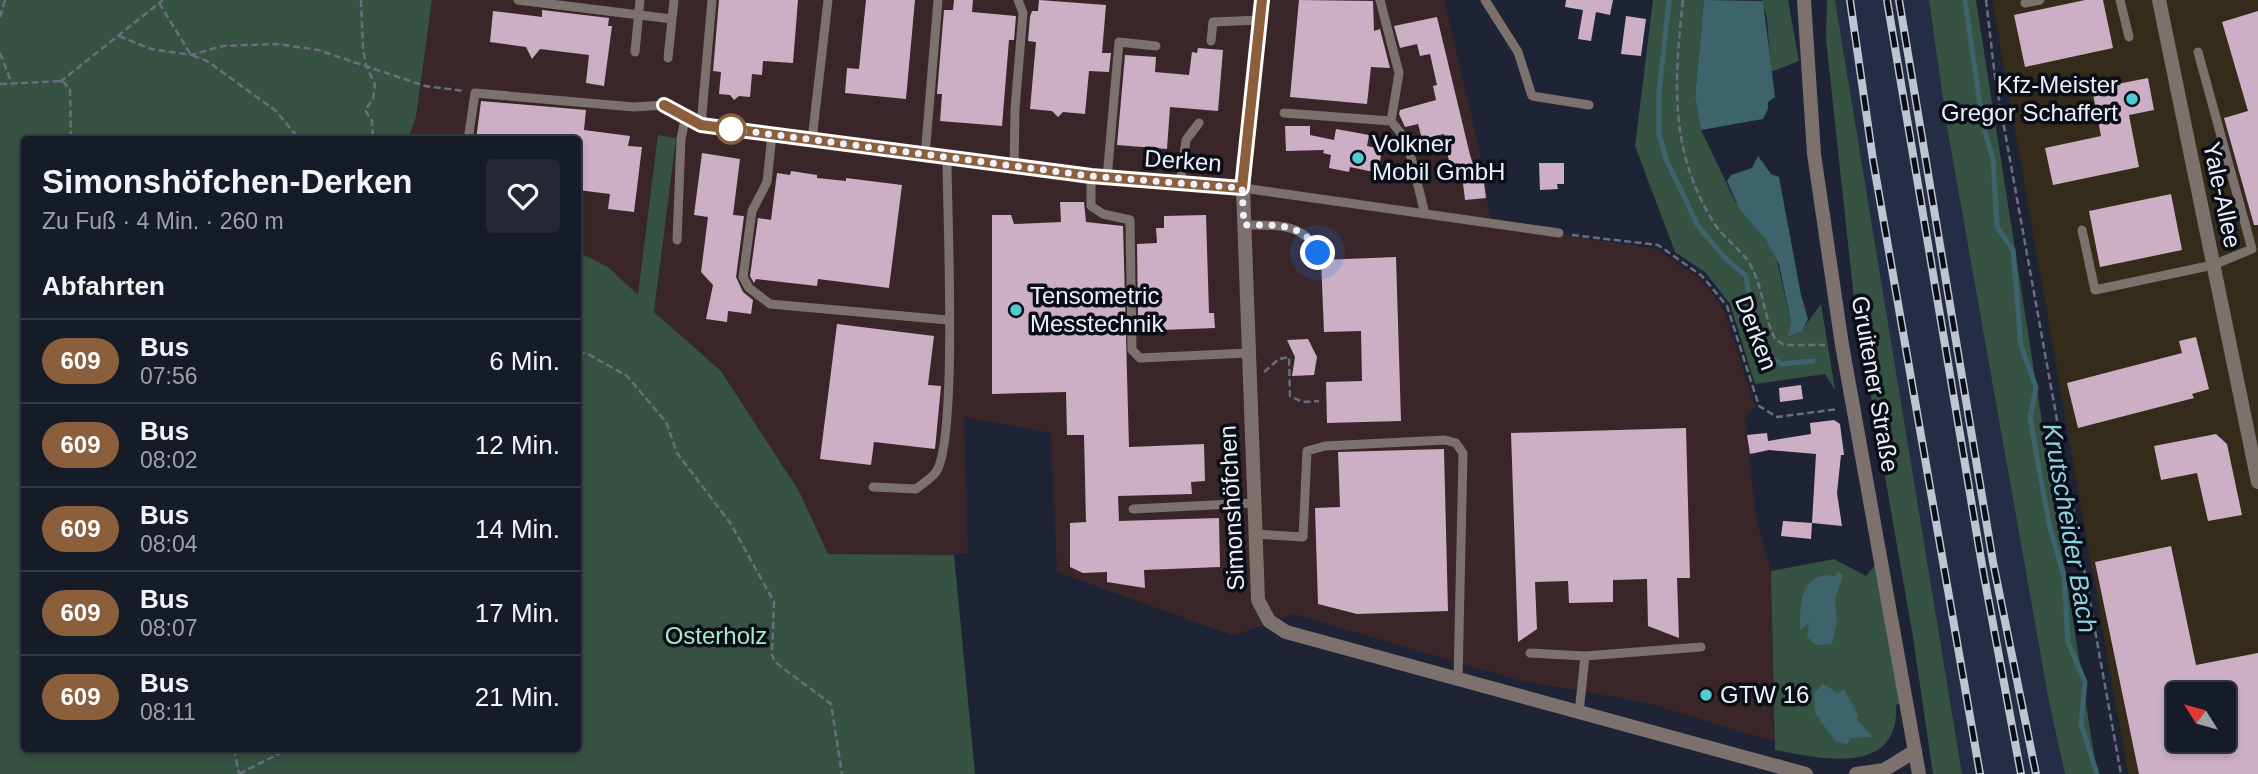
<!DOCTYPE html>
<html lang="de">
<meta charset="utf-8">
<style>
:root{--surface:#161b28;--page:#232834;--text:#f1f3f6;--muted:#9ea1a8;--line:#353945}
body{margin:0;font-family:Arial,sans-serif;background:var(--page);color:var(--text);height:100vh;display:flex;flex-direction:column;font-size:26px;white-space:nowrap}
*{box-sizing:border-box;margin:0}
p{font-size:23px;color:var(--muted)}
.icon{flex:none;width:38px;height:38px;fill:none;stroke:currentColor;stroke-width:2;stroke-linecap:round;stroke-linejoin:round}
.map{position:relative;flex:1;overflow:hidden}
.sheet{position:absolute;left:21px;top:136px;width:560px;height:616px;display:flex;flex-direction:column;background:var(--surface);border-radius:7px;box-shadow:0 4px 10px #0003,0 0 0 2px var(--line)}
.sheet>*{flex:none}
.badge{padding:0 14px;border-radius:23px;font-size:24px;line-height:46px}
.needle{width:46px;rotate:307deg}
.fabs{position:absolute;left:2166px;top:682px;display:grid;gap:14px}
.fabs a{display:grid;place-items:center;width:70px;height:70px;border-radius:7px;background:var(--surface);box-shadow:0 4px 10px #0003,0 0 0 2px var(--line);font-size:35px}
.you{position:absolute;width:35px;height:35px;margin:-18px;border:5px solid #fff;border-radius:50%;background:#1a73e8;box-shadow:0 0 0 10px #1a73e833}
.map>.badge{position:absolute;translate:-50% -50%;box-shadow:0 0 0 4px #fff}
h2{padding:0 21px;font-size:26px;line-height:63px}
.round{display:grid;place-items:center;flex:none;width:74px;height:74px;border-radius:7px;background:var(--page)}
.head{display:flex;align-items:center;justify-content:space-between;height:119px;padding:0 21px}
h1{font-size:33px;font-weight:800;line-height:52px}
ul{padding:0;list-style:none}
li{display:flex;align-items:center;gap:21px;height:84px;padding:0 21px;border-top:2px solid var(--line)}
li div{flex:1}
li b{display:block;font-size:26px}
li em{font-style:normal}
li .badge{min-width:77px;font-weight:700;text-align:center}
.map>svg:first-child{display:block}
.commercial{fill:#3a2628}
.industrial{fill:#342b1b;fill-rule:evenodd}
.built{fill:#252d46}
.green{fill:#365243}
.water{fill:#3d646c}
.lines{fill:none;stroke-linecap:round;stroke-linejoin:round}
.stream{stroke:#3d646c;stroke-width:5}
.building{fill:#ccaec5;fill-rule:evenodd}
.path{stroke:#696e7e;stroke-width:2.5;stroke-dasharray:7 3.5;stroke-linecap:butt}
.service{stroke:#7c716c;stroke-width:9}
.minor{stroke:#7c716c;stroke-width:14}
.tertiary{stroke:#7c716c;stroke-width:14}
.rail-casing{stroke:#bfc4d2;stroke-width:8}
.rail{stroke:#0b0e16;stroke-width:5;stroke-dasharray:16;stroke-linecap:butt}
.line-casing{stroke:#fff;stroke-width:16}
.line{stroke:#8b5e3c;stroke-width:10}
.walk{stroke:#ebf0fd;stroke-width:7;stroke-dasharray:0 12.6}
.poi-dot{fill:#51ccd4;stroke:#0b0e16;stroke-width:2.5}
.stop-dot{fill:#fff;stroke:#8b5e3c;stroke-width:3.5}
.labels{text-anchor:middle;stroke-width:7;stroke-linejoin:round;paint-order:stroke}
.poi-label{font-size:24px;fill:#ebf0fd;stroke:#0b0e16;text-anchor:start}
.street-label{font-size:24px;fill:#ebf0fd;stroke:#0b0e16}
.park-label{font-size:24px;fill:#abe8c8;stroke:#0b0e16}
.water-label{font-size:26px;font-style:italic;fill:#89d2e2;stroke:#0b0e16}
</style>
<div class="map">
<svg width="2258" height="774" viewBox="0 0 2258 774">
<rect width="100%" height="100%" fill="#1e2436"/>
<!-- commercial -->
<path class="commercial" d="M432,0H1444L1479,147L1491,224L1656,249L1700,279L1723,308L1755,407L1745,416L1756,518L1771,571L1775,742L1647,703L1518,680L1293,614L1234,636L1057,572L1051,433L964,417L968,553L954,555L828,554L799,491L721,371L654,312L676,138L658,136L638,296L608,267L578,252V140H408L416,117Z"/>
<!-- industrial -->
<path class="industrial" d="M1992,0H2258V774H2128ZM2179,695H2224V740H2179Z"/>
<!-- built -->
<path class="built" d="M1835,0H1929L1947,127L2049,702L2065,774H1962Z"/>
<!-- green -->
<path class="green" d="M0,0H432L416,117L408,140H24V749H578V252L608,267L638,295L658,135L676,138L654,312L721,371L799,491L828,554L954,555L975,774H0Z
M1653,0H1704L1695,97L1701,130L1735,201L1775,252L1791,322L1789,337L1802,330L1821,304L1835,390L1825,374L1755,384L1730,304L1706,273L1675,252L1635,146Z
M1762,0H1788L1799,61L1771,72L1767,18Z
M1827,0H1835L1962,774H1933L1913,637L1854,299L1826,39Z
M1929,0H1976L2097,774H2065L2049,702L1947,127Z
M1834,559L1866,576L1878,562L1901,703L1896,705C1900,774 1828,761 1775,750L1771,571Z"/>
<!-- water -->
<path class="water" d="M1704,0L1763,1L1775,97L1768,102V109L1763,119L1701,130L1695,97Z
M1758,156L1771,174L1779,177L1801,295L1808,319L1802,331L1788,337L1791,322L1779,264L1766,240L1740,210L1727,181L1731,175L1752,168Z
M1838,571L1843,575L1835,600L1837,621L1832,644L1816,645L1807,637L1809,623L1800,630C1800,606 1800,570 1835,576Z
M1823,684L1838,693L1844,689L1858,715L1856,719L1873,737L1851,738L1847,744L1835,741L1815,713L1814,694Z"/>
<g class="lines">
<!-- stream -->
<path class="stream" d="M1669,0L1659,93V134L1666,159L1698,226L1725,258L1746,276L1750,301L1770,358L1782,364L1813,361
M1965,0L1983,125L1993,159L1997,227L2013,250L2021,346L2036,387L2030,418L2049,524L2064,576L2068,642L2085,682L2081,724L2097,774"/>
</g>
<!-- building -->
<path class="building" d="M719,0H798L793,63L763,61L762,75L752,74L750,97L739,96L734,100L730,95L719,94L721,72L713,71Z
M866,0H915L906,99L845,93L847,68L859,69Z
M954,0H973L972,12L1016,16L1014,40H1009L1002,126L940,121L942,94H937L944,10H953Z
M1039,0L1106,5L1102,53H1111L1109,72L1089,71L1085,114L1063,112L1058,117L1052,111L1030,109L1036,42L1028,41L1030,17L1032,11H1038Z
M1299,0L1373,1L1374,31L1380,29L1390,68L1371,67L1367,104L1290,97Z
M1566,0H1613L1610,15L1596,12L1591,41L1578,39L1583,10L1565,7Z
M2085,0H2103L2113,48L2025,67L2014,15Z
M542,10L609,18L608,26H612L604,86L586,83L589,55L540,49L532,59L526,47L490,42L493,11L542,17Z
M2258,11V225H2254L2224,118L2248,111L2222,22Z
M1626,16L1646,19L1641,56L1621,54Z
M1437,17L1470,155L1477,176L1483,175L1486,198L1465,200L1462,175L1452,178L1444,134L1422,139L1418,124L1405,127L1399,114L1400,110L1436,100L1433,86L1437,85L1430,54L1420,56L1417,44L1400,48L1394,26Z
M1198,48L1223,50L1218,111L1170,107L1167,149L1117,145L1125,55L1156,57L1155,72L1189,75L1192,52L1197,53Z
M2148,78L2154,110L2129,115L2139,167L2053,185L2045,148L2101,136L2092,89Z
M481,101L586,110L584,130L630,136L628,146L642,147L634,212L608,209L610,194L578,190V140H476Z
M1285,126H1310V135L1334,140L1336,129L1369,135L1367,146L1382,149L1378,173L1350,167L1349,172L1329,168L1331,155L1323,153L1324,150L1286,151Z
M702,153L740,159L733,215L744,216L736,277L743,292L753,300L751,314L728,311L727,322L706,319L713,285L701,272L708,217L694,215Z
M1539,163H1564V184H1557L1558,189L1540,190Z
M791,171L817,175V178L846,181V178L902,185L889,288L818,279L817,286L756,279L754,283L750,276L758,218L771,220L777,173L790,175Z
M2171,194L2182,250L2100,267L2089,211Z
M1060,202H1084L1086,222L1123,226L1129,447L1204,444L1205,481L1191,482L1192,494L1118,496L1119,521L1219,518L1220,567L1144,570L1145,588L1107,582V572L1083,573L1070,567V523L1086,522L1084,435H1067L1066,392L992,394V215H1011L1014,224L1061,222Z
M1206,215L1209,313H1214L1215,328L1162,330L1157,315H1138L1137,244L1157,243L1156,228H1164V216Z
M1396,257L1401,421L1327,423L1326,382L1362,381L1361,331L1324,332L1321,260Z
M837,324L934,336L928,385L941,386L935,449L874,442L871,465L820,459Z
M2196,337L2209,389L2192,394L2194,398L2078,428L2067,383L2182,353L2179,341Z
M1308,339L1317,357L1314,375L1292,376L1295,357L1287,340Z
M1801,385L1803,399L1780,402L1779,388Z
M1834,420L1840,424L1844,455H1841L1837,493L1842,526L1812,523L1811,539L1781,536L1783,521L1812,523L1816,454L1769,450L1750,454L1747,435L1767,433L1768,441L1811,434L1810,423Z
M1686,428L1690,578H1677L1679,638L1648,626L1647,579L1613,580V602L1569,603L1568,581L1535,582L1537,629L1518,642L1511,433Z
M2216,434L2227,444L2242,515L2208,521L2197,473L2161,480L2154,446Z
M1444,449L1448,611L1357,614L1318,604L1315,508L1340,507L1338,452Z
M2171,546L2196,665L2258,653V774H2139L2095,562ZM2179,695H2224V740H2179Z"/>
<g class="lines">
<!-- path -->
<path class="path" d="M361,0L363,49L366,65L375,85L373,99L365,110L372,121L373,140
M1683,0C1674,81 1669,151 1714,223C1724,239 1744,251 1752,268C1763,290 1764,316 1775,339L1784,345H1825
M1986,0L1995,77L2121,774
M159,3L191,55L207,61L276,111L300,140
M0,17L5,0
M119,36L151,49L191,55L223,46L278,44L318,50L425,86L464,91
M0,53L12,84
M60,82L163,0
M0,84L62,81L70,89L71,140
M1572,235L1658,245L1702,276L1727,306L1759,406L1777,417L1838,409
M578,352L588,354L627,376L666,422L677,453L731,524L774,602L772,655L775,662L831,704L842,774
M1264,372L1279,359L1289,357L1290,396L1303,402L1319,401
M234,749L239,774
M239,774L288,749"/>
<!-- service -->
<path class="service" d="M518,0L672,19
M1380,0L1399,73L1391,121
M1485,0L1518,52L1532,96L1589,105
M2120,0L2129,37
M2025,3L2040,0
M1211,41L1213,22L1260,20
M635,52L640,0
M668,58L674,0
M1284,113L1391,121L1407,141L1425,214
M701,125L712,0
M772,135L767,182L752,211L743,277L749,288L770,304L948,320
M468,140L475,93L634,107L664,105
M812,140L828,0
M925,156L938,0
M1014,166L1015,109L1023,13L1018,0
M1091,176V206L1103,214L1130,220L1132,350L1140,358L1248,353
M1107,178L1119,42L1156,46
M1180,184L1186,140L1199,123
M1243,188L1559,233
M1244,225C1273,225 1305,222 1318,253
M2082,230L2095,290L2213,265L2252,249L2198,52
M677,240L681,139L685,119
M873,487L916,489C922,484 932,478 936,472C958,440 947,210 947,159
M1133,509L1253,503
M1255,534L1303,537L1307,451L1325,446L1445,440L1456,443L1463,453L1458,680
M1530,653L1585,656
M1579,713L1585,656L1701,647"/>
<!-- minor -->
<path class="minor" d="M1262,0L1243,188L1258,600L1269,621L1286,632L1806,774
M2159,0L2258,482
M664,105L701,125L1091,176L1243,188
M1856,774L1884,770L1915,751"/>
<!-- tertiary -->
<path class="tertiary" d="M1804,0L1814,154L1842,345L1919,774"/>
<defs>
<path id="rail" d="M1850,0L1873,160L1980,774
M1887,0L1982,565L2021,774
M1899,0L1993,562L2036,774"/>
</defs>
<!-- rail casing -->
<use href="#rail" class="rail-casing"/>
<!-- rail -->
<use href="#rail" class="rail"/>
</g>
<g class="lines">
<defs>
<path id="line" d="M664,105L701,125L1091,176L1242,188L1262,0"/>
</defs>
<!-- line casing -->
<use href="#line" class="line-casing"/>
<!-- line -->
<use href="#line" class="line"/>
<!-- walk -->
<path class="walk" d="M731,129L1091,176L1242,188L1244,225C1273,225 1305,222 1318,253"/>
</g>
<!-- markers -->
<g class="poi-dot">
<circle cx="2132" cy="99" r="7"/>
<circle cx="1358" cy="158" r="7"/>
<circle cx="1016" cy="310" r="7"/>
<circle cx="1706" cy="695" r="7"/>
</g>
<circle class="stop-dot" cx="731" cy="129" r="14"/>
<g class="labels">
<!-- poi labels -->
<g class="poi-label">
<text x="2118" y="93" text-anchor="end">Kfz-Meister<tspan x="2118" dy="28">Gregor Schaffert</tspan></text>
<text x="1372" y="152">Volkner<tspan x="1372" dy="28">Mobil GmbH</tspan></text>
<text x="1030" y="304">Tensometric<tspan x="1030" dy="28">Messtechnik</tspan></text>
<text x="1720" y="703">GTW 16</text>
</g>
<!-- street labels -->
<g class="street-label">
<text transform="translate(1183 161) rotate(4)" y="8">Derken</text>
<text transform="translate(2222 195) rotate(78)" y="8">Yale-Allee</text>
<text transform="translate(1756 333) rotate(69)" y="8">Derken</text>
<text transform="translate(1875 384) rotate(80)" y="8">Gruitener Straße</text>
<text transform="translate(1232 508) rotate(-93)" y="8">Simonshöfchen</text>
</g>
<!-- park labels -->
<g class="park-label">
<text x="716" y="644">Osterholz</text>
</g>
<!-- water labels -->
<g class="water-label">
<text transform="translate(2070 528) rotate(80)" y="9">Krutscheider Bach</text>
</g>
</g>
</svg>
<div class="fabs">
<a><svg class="needle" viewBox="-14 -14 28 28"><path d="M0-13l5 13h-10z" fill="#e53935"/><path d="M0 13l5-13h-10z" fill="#9ea1a8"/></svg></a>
</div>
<div class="you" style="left:1318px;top:253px"></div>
<section class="sheet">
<div class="head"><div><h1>Simonshöfchen-Derken</h1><p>Zu Fuß · 4 Min. · 260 m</p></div><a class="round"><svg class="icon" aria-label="heart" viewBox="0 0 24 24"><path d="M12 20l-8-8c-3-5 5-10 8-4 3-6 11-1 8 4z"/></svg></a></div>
<h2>Abfahrten</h2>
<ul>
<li><span class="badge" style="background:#8b5e3c;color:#fff">609</span><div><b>Bus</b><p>07:56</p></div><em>6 Min.</em></li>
<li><span class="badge" style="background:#8b5e3c;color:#fff">609</span><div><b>Bus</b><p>08:02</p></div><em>12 Min.</em></li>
<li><span class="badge" style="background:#8b5e3c;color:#fff">609</span><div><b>Bus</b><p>08:04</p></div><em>14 Min.</em></li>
<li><span class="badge" style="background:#8b5e3c;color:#fff">609</span><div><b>Bus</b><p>08:07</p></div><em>17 Min.</em></li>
<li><span class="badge" style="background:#8b5e3c;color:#fff">609</span><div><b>Bus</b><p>08:11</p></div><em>21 Min.</em></li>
</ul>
</section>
</div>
